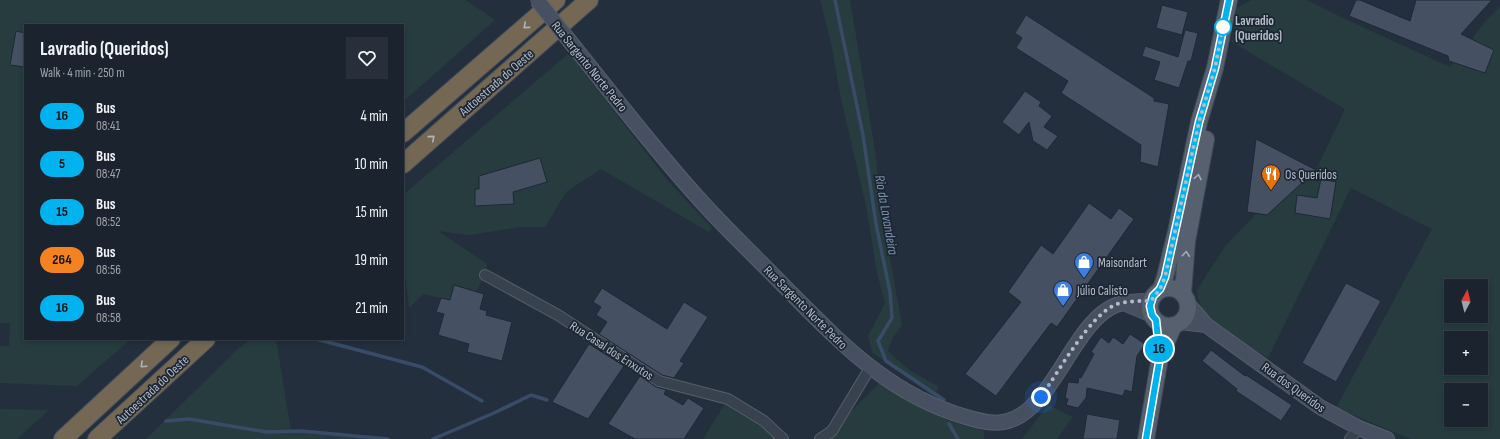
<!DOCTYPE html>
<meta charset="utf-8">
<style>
:root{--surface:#1b232e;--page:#282f3a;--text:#f1f3f6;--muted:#a0a4aa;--line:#39404a}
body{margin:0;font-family:"Sofia Sans Condensed",sans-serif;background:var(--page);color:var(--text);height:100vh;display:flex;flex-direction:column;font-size:15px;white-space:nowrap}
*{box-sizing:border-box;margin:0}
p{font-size:13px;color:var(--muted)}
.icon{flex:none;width:22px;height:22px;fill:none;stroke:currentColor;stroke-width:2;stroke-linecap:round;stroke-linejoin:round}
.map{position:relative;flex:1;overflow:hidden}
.panel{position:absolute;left:24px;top:24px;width:380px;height:316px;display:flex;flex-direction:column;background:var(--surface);border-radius:0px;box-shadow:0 2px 6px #0003,0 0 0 1px var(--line)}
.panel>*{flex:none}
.badge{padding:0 8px;border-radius:13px;font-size:14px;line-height:26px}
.needle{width:26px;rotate:7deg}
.fabs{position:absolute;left:1444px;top:279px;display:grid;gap:8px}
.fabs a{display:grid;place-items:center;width:44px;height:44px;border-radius:0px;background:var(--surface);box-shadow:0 2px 6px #0003,0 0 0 1px var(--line);font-size:20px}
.you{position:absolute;width:20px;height:20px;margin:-10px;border:3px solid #fff;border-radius:50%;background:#1a73e8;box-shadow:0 0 0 6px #1a73e833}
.map>.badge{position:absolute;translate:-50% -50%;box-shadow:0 0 0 2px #fff}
.round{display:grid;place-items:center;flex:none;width:42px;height:42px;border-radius:0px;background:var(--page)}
.headline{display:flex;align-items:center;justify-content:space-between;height:68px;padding:0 16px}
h1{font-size:19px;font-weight:700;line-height:30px}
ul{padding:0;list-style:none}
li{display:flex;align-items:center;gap:12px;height:48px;padding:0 16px}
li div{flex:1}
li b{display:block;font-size:15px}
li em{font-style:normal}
li .badge{min-width:44px;font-weight:700;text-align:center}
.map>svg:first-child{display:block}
.green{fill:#263c3f;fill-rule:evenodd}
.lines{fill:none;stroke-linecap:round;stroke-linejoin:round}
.stream{stroke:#394c67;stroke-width:3.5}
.building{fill:#455162;stroke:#1f2835}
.street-casing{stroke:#565f6c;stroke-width:12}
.secondary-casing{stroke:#565f6c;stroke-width:16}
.primary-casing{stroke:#414a57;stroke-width:18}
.highway-casing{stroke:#434c59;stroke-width:20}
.street{stroke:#38414e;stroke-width:10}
.secondary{stroke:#465061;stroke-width:14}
.primary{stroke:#56606e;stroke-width:16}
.highway{stroke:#746855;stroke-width:18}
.secondary-bridge-casing{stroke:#565f6c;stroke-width:16;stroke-linecap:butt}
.secondary-bridge{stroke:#465061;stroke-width:14}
.oneway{stroke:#aeb4bd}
.oneway2{stroke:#a1aab7}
.line-casing{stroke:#fff;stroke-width:9}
.line{stroke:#00b3ef;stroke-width:6}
.walk{stroke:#b4bcc9;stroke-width:4;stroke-dasharray:0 7.2}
.stop-dot{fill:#fff;stroke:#00b3ef;stroke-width:2}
.labels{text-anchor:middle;stroke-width:3.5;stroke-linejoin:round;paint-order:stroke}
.stop-label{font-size:13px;font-weight:bold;fill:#b4bcc9;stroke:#1d2633;text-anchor:start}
.street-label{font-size:13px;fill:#b4bcc9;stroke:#1d2633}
.poi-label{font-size:13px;fill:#b4bcc9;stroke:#1d2633;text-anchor:start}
.water-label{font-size:14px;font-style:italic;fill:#7c92b1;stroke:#1d2633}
</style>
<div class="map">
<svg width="1500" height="439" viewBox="0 0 1500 439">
<rect width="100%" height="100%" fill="#242f3e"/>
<!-- green -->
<path class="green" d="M0,0H466L495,20L403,102V25H25V339H131L77,386L0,383V346H9L10,323H0Z
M820,0H850L875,150L881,208L902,325L892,339L888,351L909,370L939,387L934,397L872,352L868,336L885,303L877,273L866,206L841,99L831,43Z
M1252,0H1307L1345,19L1450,67L1484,23L1500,7V439H1411L1336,408L1432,229L1351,188L1268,358C1242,342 1198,325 1197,290L1226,245L1256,214L1267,215L1316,170L1345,109L1232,42L1237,8ZM1451,286H1481V316H1451ZM1451,338H1481V368H1451ZM1451,390H1481V420H1451Z
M569,53L668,181L712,228L709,232L601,169L566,192L545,227H521L469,235L438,231L487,264L485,275L476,291L455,285L450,300L423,294L409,308L405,276L403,275V195Z
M250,339H276L291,431L393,439H146L239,348Z
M879,383L947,420L984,431V439H820L832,431Z
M728,399L783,439H703Z
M1048,405L1073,417L1057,439H1022Z
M0,409L49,410L17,439H0Z"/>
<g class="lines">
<!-- stream -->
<path class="stream" d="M835,0L863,135L876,224L890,292L892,318L878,341L886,361L944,400
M316,339L422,367L482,401
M166,421L189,419L267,432L301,431L388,439
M949,424L958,439
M433,439L494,413L531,395L547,400"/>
</g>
<!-- building -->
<path class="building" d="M1356,0H1360L1410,21L1416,0H1492L1461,34L1494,50L1485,73L1449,61L1448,56L1349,16Z
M1162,5L1188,12L1182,35L1156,28Z
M1026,15L1154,98V101L1169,104L1158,167L1140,162L1141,145L1061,93L1068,81L1016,48L1022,38L1015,33Z
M1185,30L1198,33L1191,61H1188L1179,88L1154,80L1160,62L1142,56L1145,46L1178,57Z
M16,31L25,33V67L10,65Z
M1025,91L1041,102L1039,106L1052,116L1044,127L1058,136L1047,150L1033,141L1029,122L1019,135L1002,122Z
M1256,139L1316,170L1267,215L1247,212Z
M540,158L547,182L513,192L514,204L475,206V189H479V176Z
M1321,179L1336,182L1330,219L1295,213L1297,195L1317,198Z
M1089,203L1111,219L1119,208L1134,219L1057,327L1051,323L996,396L965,374L1021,302L1008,292L1041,245L1053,254Z
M1346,283L1381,301L1336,382L1302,363Z
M454,285L484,294L480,309L487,311L486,315L512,322L502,361L467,352L469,344L438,335L444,314L436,312L441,298L450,300Z
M602,288L667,329L684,302L708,317L680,361L684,363L674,378L662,375L599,334L607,322L596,315L601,307L593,302Z
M1130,334L1145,344L1137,356L1132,392L1125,390L1123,396L1087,388L1086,398L1078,408L1066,405L1068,399L1065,398L1068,382L1078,383L1079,377L1081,378L1094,354L1091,352L1101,337L1109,343L1113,337L1123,344Z
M589,344L624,366L588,419L552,402Z
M1211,350L1245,376L1246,375L1292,405L1281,421L1236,391L1237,389L1202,361Z
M640,376L656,387L666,390L664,394L683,405L688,398L704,408L684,439H635L608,424Z
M1087,414L1120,420L1117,439H1083Z"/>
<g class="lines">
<defs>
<path id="street" d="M485,275L558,315L659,381L728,399L764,421L783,439
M820,439L832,431L870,368
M1350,439L1359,428"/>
<path id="secondary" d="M576,49C617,100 657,153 701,201C727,230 756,257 783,285C839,341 887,394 966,417C980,421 994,425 1008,421C1053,409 1074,321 1116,305C1126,301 1140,301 1151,301
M1126,304L1152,315
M1189,305L1206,325L1320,407L1359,428L1387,439
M1181,322L1206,325"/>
<path id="primary" d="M1150 307a19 19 0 1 1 38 0a19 19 0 1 1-38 0Z
M1161,289L1165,277L1176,232L1199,122L1215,68L1229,0
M1183,292L1187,241L1206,139
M1146,439L1160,357L1174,325"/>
<path id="highway" d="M403,133L556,0
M403,164L589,0
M63,439L171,339
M97,439L206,339"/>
</defs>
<!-- street casing -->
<use href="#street" class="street-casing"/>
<!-- secondary casing -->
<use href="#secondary" class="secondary-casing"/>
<!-- primary casing -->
<use href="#primary" class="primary-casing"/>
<!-- highway casing -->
<use href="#highway" class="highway-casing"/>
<!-- street -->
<use href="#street" class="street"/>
<!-- secondary -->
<use href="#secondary" class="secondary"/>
<!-- primary -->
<use href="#primary" class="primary"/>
<!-- highway -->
<use href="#highway" class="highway"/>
<defs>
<path id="secondary-bridge" d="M537,0L576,49"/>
</defs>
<!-- secondary-bridge casing -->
<use href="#secondary-bridge" class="secondary-bridge-casing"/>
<!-- secondary-bridge -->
<use href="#secondary-bridge" class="secondary-bridge"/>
</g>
<!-- one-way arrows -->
<defs><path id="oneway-chevron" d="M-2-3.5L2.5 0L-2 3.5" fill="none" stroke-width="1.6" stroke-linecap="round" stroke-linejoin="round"/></defs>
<g class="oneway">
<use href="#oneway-chevron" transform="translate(526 26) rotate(139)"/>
<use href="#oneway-chevron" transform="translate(432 138) rotate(-41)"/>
<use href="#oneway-chevron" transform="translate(143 365) rotate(137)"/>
</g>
<g class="oneway2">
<use href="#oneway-chevron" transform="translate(1198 177) rotate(-79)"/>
<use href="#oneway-chevron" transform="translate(1186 254) rotate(-85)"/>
</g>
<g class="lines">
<defs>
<path id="line" d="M1146,439L1160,357L1156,320L1152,315L1150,306L1153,296L1160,289L1165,277L1199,122L1215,68L1229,0"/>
</defs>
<!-- line casing -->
<use href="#line" class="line-casing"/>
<!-- line -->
<use href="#line" class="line"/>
<!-- walk -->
<path class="walk" d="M1041,397C1057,374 1091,313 1117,304C1127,301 1140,301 1151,301L1160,289L1165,277L1199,122L1215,68L1223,27"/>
</g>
<!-- icons -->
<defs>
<symbol id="restaurant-pin" viewBox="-11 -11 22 30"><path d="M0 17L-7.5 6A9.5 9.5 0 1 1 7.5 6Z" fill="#e8710a" stroke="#1d2633"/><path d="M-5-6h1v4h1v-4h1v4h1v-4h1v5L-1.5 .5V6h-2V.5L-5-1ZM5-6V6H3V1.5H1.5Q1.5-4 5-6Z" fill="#fff"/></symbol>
<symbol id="shop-pin" viewBox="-11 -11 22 30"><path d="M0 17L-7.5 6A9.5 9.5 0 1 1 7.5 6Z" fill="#3f7fe0" stroke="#1d2633"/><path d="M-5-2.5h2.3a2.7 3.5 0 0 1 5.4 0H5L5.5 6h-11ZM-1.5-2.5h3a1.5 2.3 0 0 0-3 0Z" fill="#fff"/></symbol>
</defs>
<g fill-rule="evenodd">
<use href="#restaurant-pin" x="1260" y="163" width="22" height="30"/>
<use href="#shop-pin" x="1073" y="251" width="22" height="30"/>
<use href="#shop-pin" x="1052" y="279" width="22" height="30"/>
</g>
<!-- markers -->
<circle class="stop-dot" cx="1223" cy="27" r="8"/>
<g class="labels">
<!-- stop labels -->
<g class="stop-label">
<text x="1235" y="25">Lavradio<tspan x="1235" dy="15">(Queridos)</tspan></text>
</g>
<!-- street labels -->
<g class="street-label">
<text transform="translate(590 66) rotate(51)" y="5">Rua Sargento Norte Pedro</text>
<text transform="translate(496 82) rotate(-41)" y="5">Autoestrada do Oeste</text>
<text transform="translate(806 307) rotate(45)" y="5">Rua Sargento Norte Pedro</text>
<text transform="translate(612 350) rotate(33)" y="5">Rua Casal dos Enxutos</text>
<text transform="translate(1294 387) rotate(36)" y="5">Rua dos Queridos</text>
<text transform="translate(152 389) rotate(-43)" y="5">Autoestrada do Oeste</text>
</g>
<!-- poi labels -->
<g class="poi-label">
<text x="1285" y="179">Os Queridos</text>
<text x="1098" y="267">Maisondart</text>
<text x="1077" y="295">Júlio Calisto</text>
</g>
<!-- water labels -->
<g class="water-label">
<text transform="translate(887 215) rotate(80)" y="5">Rio da Lavandeira</text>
</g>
</g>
</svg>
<div class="fabs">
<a><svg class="needle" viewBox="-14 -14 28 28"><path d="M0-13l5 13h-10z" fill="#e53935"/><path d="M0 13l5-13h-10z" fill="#a0a4aa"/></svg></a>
<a>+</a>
<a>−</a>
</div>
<div class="you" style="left:1041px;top:397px"></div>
<b class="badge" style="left:1159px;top:349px;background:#00b3ef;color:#111">16</b>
<section class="panel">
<div class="headline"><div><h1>Lavradio (Queridos)</h1><p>Walk · 4 min · 250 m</p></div><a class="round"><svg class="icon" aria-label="heart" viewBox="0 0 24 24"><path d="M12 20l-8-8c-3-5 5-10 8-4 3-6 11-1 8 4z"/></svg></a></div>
<ul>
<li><span class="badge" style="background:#00b3ef;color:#111">16</span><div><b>Bus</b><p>08:41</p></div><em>4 min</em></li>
<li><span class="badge" style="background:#00b3ef;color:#111">5</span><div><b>Bus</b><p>08:47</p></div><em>10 min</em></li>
<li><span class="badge" style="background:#00b3ef;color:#111">15</span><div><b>Bus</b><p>08:52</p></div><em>15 min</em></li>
<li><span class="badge" style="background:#f58220;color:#111">264</span><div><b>Bus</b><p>08:56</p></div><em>19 min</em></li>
<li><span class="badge" style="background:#00b3ef;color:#111">16</span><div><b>Bus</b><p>08:58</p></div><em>21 min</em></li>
</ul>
</section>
</div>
